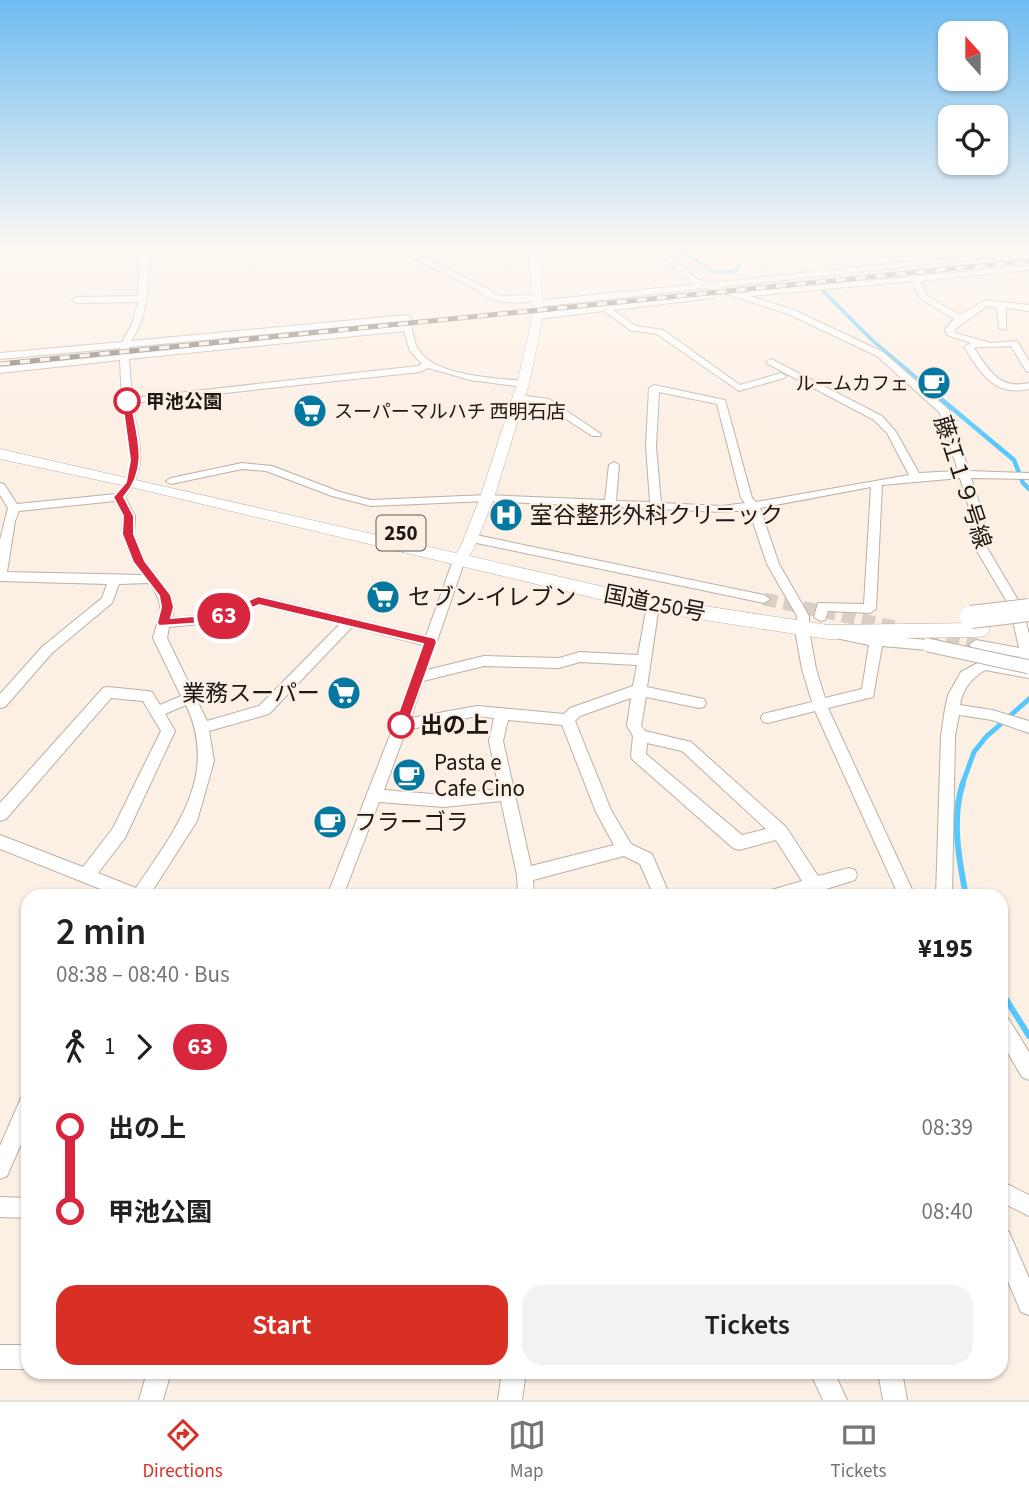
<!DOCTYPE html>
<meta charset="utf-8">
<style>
:root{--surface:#fff;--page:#f2f2f2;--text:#202124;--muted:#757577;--line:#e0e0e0;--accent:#d93025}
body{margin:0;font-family:"Source Sans 3","Noto Sans JP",sans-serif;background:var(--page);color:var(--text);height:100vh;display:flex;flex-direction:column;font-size:26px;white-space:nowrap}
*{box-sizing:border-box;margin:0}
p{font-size:23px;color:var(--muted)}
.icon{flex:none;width:38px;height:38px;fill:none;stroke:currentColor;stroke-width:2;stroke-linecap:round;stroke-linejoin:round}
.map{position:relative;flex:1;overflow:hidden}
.sheet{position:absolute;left:21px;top:889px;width:987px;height:490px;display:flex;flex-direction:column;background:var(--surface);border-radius:21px;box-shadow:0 2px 5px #0004}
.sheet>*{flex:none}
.badge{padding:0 14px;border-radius:23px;font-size:24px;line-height:46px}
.needle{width:46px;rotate:339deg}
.controls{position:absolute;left:938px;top:21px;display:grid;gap:14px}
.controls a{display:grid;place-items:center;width:70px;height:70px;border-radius:14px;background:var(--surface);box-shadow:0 2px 5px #0004;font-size:35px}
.map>.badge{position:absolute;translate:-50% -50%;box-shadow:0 0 0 4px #fff}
.legs{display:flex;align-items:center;gap:10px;height:77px;padding:0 35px;font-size:23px}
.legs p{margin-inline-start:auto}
.summary{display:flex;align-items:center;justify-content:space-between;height:119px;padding:0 35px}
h1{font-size:38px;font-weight:600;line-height:52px}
.button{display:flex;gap:14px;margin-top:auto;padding:14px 35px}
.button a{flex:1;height:80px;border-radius:21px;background:var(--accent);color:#fff;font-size:28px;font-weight:600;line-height:80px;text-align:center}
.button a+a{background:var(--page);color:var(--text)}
ul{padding:0 35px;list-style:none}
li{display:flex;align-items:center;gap:24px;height:84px;font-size:26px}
li i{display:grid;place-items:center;width:10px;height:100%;margin:0 9px;background:currentColor}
li i::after{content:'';width:18px;height:18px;margin:-9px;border:5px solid;border-radius:50%;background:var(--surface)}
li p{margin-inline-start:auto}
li:first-child i{background:linear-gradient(#0000 50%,currentColor 0)}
li:last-child i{background:linear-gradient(currentColor 50%,#0000 0)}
.dock{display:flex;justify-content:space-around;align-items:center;height:98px;border-top:2px solid var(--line);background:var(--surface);font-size:19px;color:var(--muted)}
.dock a{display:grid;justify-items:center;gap:4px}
.dock .active{color:var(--accent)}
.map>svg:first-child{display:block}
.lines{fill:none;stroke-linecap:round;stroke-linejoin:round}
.stream-far3{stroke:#57c8fe;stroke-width:3.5}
.stream-far2{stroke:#57c8fe;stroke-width:4.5}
.stream-far1{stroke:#57c8fe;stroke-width:5}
.stream{stroke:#57c8fe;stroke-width:6}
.minor-tunnel{stroke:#dacfc5;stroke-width:13;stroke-dasharray:13 7;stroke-linecap:butt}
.minor-casing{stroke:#bcb0a5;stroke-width:2}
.tertiary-casing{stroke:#bcb0a5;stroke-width:1}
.trunk-casing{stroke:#bcb0a5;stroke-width:1}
.minor{fill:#fff;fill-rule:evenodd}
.tertiary{fill:#fff;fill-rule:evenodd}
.trunk{fill:#fff;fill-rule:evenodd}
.rail-casing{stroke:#766f68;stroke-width:5}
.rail{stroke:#fcefe4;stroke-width:3.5;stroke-dasharray:10;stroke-linecap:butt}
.minor-bridge-casing{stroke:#bcb0a5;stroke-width:15;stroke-linecap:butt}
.trunk-bridge-casing{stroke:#bcb0a5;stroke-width:24;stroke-linecap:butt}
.minor-bridge{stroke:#fff;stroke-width:13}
.trunk-bridge{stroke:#fff;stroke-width:22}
.line-1{fill:#d7263d;stroke:#fff;stroke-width:2}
.stop-1-dot{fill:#fff;stroke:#d7263d;stroke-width:3.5}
.labels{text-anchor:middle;stroke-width:5;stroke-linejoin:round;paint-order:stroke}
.far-poi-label{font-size:19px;fill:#1c1814;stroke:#fcefe4;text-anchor:end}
.far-stop-label{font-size:19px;font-weight:bold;fill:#1c1814;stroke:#fcefe4;text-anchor:start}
.shield{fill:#fcefe4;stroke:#5f5852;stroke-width:2}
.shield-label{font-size:21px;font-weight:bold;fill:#1c1814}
.street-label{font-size:23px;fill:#1c1814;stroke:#fcefe4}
.poi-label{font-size:23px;fill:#1c1814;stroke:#fcefe4;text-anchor:start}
.stop-label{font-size:23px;font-weight:bold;fill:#1c1814;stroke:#fcefe4;text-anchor:start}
</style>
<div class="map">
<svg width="1029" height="1400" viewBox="0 0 1029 1400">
<rect width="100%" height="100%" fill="#fcefe4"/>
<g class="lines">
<!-- stream-far3 -->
<path class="stream-far3" d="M678,248L713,272H734L740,265
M823,291L872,340L930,389"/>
<!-- stream-far2 -->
<path class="stream-far2" d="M928,388L1014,460L1023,483L1029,489"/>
<!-- stream-far1 -->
<path class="stream-far1" d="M962,785L974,752L986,737L1029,699"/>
<!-- stream -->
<path class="stream" d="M963,783C951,818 959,860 966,896
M1001,991L1029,1036"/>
<!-- minor-tunnel -->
<path class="minor-tunnel" d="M764,599L900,628
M927,634L976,645"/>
<defs>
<path id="minor" d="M140,248H148C149,279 150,314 131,341L407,315L411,318C412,329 413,341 419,350C434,376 496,378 523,381L528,384L523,387L470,380L428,368L420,372L132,403C138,440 150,465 125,497L135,516L134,534L145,561L171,595L174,607L172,618L218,614L258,596L426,636L453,560L455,557H463L465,560L427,670L484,656L559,658L580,652L638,655L647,605L649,602H657L659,605L647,687L699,698L704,699L706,703L704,707L699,708L646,697L641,726L645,731L691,742L786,827L818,876L849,868L855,870L857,875L855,880L826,889L829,896H812L810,893L801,896H766L768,891L802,881L776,840L739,850L733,848L633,760L631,756L633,736L627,726L631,698L580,716L575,721L611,810L631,844L652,854L670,896H654L640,864L624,856L533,880L534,896H518L517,875L501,801L444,807L379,802L343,896H327L394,725L423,645L352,627L269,714L209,731L214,761L197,821L149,896H118L0,849V835L83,867L113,828L161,731L143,701L111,698L6,819L0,821V803L103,688L108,687L147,691L152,692L160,705L181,696L153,638C160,613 166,605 149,583L119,584L112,603L52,653L5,707L0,708V694L42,647L102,598L107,584L0,581V540L8,508L0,495V483L4,484L17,504L116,494L126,482L131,460L122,401L120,360L0,373V367L120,355V348L0,359V353L122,342L132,324L138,302L76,303L72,300L76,297L138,296ZM403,321V326L129,354V347ZM404,331L410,351L422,364L418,366L132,398L129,359ZM115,501L123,516L122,534L133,562L143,575L7,572L15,521L19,511ZM259,605L340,624L259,706L207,721L167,638L169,627L220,622ZM580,662L637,665L633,686L570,708L564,714L477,706L411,718L423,681L484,666L559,668ZM186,705C220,776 174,831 136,888L98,873L125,838L175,731L165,714ZM477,716L494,718L489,741L499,789L444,795L384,790L406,730ZM508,720L562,725L596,812L614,845L531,866L503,741ZM647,743L682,751L766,829L742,835L646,754Z
M393,248H403L485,287L499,296L535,295L539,298C524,306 492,304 479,291Z
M652,248H660L697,279L709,283L1029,249V253L720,287L744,294L748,291L910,277L905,272L909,270L918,276L1029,266V270L920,281L927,296L960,315L985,300L1029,305V311L1006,308V330L999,328L997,307L987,306L954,330L955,333L991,343L1017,341L1029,361V372L1026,371L1011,346C1001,347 981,346 974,348C989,370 999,390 1029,383V389C994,397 981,373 964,347L971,343L947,335L945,329L954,319L921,299L912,281L750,296L794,310L883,352L949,410L969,471L1029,473V479L971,478L984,518L986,546L1022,607L1029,634V678L985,670C971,679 963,688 960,705L992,710L1029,721V733L992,720L959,715L955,736L952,896H936L941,736L945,709L948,695L961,672L983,660L1020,668V657L976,650L969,645L976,640L1019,648L1010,607L974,546L972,518L960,478L882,485L876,609L870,613L828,611L825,620L820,621L814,617L818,603L864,604L871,487L760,508L779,564L809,616V630L816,669L825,698L862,689L869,645L831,637L829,634L831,631L836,629L856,634L928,640L935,645L928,650L882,646L873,697L828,708L915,896H899L815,711L768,723L763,722L761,718L763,714L812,702L802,669L795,630L797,616L767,564L749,510L722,512L487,501L371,506L332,496L266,471L242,469L171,484L166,481L171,478L242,463L272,466L340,492L371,500L487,495L605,500L609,465L614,462L619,465L616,501L650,502L646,446L649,388L654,385L725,400L752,498L756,502L909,475L887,433L874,420L768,364L766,362L771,359L882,416L896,432L919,473L958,471L940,413L877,356L788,314L708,288L537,307L533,304L537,301L696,284L691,283ZM659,392L717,404L741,498L745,503L722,506L661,503L656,446Z
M710,293L713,294V298L613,310L636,326L663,330L740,385L781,373L786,376L784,378L739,391L657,334L630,330L604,311L538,319L534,316L538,313Z
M519,395L549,399L601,434L600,436H592L543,404L516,400L514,398Z
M471,534L764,595L770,599L764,603L467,541L465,538Z
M1001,1015L1008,1018L1029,1052V1080L1022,1077L1001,1041Z
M28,1095V1128L7,1176L0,1179V1146L21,1098Z
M1001,1181L1029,1195V1216L1001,1202Z
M0,1197L28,1198V1218L0,1217Z
M1001,1229L1009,1232L1029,1278V1315L1021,1312L1001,1265Z
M0,1345H28V1369H0Z
M147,1372H171L163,1400H139Z
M502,1372H526L522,1400H498Z
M810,1372H834L847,1400H823Z
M878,1372H902L907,1400H883Z"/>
<path id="tertiary" d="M529,248H539L543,316L529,384L494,498L474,548L464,563L459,565L451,560L460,548L480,498L517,384L533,316Z"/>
<path id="trunk" d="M0,449L653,598L828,625L979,623L986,625L990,630L986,635L979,637L828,639L653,612L131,487L0,459Z"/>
</defs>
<!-- minor casing -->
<use href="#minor" class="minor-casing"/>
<!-- tertiary casing -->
<use href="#tertiary" class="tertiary-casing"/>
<!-- trunk casing -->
<use href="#trunk" class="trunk-casing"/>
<!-- minor -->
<use href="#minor" class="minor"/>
<!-- tertiary -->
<use href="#tertiary" class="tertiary"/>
<!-- trunk -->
<use href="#trunk" class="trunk"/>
<defs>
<path id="rail" d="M0,364L1029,261"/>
</defs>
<!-- rail casing -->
<use href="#rail" class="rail-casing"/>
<!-- rail -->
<use href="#rail" class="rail"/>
<defs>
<path id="minor-bridge" d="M928,645L1029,667"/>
<path id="trunk-bridge" d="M971,617L1029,610"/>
</defs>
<!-- minor-bridge casing -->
<use href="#minor-bridge" class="minor-bridge-casing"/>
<!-- trunk-bridge casing -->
<use href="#trunk-bridge" class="trunk-bridge-casing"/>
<!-- minor-bridge -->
<use href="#minor-bridge" class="minor-bridge"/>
<!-- trunk-bridge -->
<use href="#trunk-bridge" class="trunk-bridge"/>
</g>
<!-- sky -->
<linearGradient id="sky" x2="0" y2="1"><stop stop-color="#6ebcf1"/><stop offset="0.56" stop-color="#fef8f3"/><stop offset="1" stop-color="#fef8f3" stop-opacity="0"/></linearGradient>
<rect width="1029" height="444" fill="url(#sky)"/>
<!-- line-1 -->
<path class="line-1" d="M127,398L131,401C137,436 150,467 124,497L134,516V534L145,561L171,595L174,607L171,618L218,614L258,596L435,638L437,642L406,729L401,730L394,725L423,644L259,605L220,622L159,626L157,623L161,607L159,596L133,562L122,534L123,516L113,497L126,482L130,460L122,401Z"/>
<!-- icons -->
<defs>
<symbol id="cafe-disc" viewBox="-11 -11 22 22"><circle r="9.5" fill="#0478a1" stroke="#fcefe4"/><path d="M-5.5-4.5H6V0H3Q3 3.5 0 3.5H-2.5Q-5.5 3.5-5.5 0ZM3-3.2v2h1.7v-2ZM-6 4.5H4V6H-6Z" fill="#fff"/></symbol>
<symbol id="supermarket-disc" viewBox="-11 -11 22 22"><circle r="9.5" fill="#0478a1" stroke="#fcefe4"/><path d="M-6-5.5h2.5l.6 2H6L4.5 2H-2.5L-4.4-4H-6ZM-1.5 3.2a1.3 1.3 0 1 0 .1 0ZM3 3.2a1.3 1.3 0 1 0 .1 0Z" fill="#fff"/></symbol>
<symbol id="hospital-disc" viewBox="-11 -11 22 22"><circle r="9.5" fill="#0478a1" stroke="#fcefe4"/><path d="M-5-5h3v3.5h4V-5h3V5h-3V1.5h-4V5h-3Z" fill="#fff"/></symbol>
</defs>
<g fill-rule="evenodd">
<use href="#cafe-disc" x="915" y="364" width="38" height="38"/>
<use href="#supermarket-disc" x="291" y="392" width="38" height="38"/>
<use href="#hospital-disc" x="487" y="496" width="38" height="38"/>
<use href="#supermarket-disc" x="364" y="578" width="38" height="38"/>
<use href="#supermarket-disc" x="325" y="674" width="38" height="38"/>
<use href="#cafe-disc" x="390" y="756" width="38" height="38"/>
<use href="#cafe-disc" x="311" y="803" width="38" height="38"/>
</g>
<!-- markers -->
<g class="stop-1-dot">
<circle cx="127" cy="401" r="12"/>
<circle cx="401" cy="725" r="12"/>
</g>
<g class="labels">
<!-- far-poi labels -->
<g class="far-poi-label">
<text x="909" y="390">ルームカフェ</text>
<text x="334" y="418" text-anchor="start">スーパーマルハチ 西明石店</text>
</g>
<!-- far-stop labels -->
<g class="far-stop-label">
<text x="146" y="408">甲池公園</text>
</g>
<!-- shield labels -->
<rect class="shield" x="376.5" y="515.5" width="49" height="35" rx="5"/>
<g class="shield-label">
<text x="401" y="540">250</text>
</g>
<!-- street labels -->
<g class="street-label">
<text transform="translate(963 482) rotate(72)" y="8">藤江１９号線</text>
<text transform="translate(655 603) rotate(11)" y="8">国道250号</text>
</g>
<!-- poi labels -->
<g class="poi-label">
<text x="530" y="523">室谷整形外科クリニック</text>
<text x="408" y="605">セブン-イレブン</text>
<text x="320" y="701" text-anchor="end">業務スーパー</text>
<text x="434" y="770">Pasta e<tspan x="434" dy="26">Cafe Cino</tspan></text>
<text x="354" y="830">フラーゴラ</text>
</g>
<!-- stop labels -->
<g class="stop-label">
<text x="420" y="733">出の上</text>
</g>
</g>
</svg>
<div class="controls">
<a><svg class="needle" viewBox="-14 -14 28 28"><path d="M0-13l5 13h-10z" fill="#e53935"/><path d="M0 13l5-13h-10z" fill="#757577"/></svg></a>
<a><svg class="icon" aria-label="locate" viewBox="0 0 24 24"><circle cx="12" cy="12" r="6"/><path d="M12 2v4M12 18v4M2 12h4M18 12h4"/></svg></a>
</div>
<b class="badge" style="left:224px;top:616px;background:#d7263d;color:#fff">63</b>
<section class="sheet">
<div class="summary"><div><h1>2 min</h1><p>08:38 – 08:40 · Bus</p></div><b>¥195</b></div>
<div class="legs"><svg class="icon" aria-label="walk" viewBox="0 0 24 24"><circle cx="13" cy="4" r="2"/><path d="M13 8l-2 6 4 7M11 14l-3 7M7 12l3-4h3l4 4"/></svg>1<svg class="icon" aria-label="forward" viewBox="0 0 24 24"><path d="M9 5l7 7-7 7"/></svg><b class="badge" style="background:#d7263d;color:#fff">63</b></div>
<ul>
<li><i style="color:#d7263d"></i><b>出の上</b><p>08:39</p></li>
<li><i style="color:#d7263d"></i><b>甲池公園</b><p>08:40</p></li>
</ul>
<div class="button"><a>Start</a><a>Tickets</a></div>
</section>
</div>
<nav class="dock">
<a class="active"><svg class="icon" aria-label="directions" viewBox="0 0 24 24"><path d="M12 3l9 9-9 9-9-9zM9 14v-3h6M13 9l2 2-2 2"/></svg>Directions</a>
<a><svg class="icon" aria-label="map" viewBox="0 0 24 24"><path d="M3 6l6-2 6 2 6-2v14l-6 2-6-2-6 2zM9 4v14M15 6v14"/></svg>Map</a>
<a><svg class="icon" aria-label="tickets" viewBox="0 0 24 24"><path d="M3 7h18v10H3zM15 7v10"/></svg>Tickets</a>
</nav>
